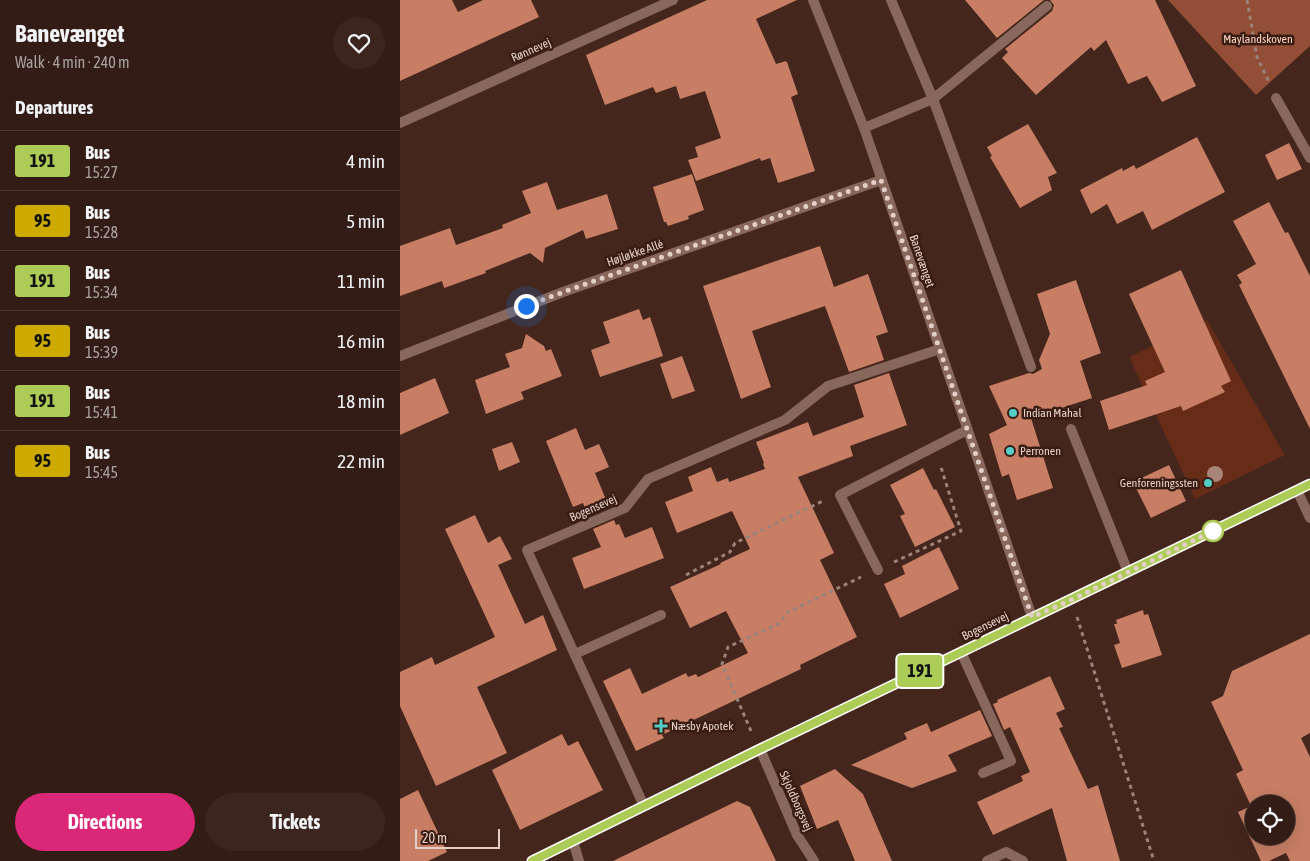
<!DOCTYPE html>
<meta charset="utf-8">
<style>
:root{--surface:#331c15;--page:#3b251e;--text:#f1f3f6;--muted:#a9a1a0;--line:#4e3a34;--accent:#db2777}
body{margin:0;font-family:"Asap Condensed",sans-serif;background:var(--page);color:var(--text);height:100vh;display:flex;flex-direction:column;font-size:19px;white-space:nowrap}
*{box-sizing:border-box;margin:0}
p{font-size:16px;color:var(--muted)}
.icon{flex:none;width:28px;height:28px;fill:none;stroke:currentColor;stroke-width:2;stroke-linecap:round;stroke-linejoin:round}
.map{position:relative;flex:1;overflow:hidden}
.drawer{display:flex;flex-direction:column;background:var(--surface);width:400px}
.drawer>*{flex:none}
.badge{padding:0 10px;border-radius:4px;font-size:18px;line-height:32px}
.tools{position:absolute;left:845px;top:795px;display:grid;gap:10px}
.tools a{display:grid;place-items:center;width:50px;height:50px;border-radius:50%;background:var(--surface);box-shadow:0 5px 20px #0002,0 0 0 1px var(--line);font-size:25px}
.scale{position:absolute;left:15px;bottom:12px;width:85px;box-sizing:border-box;padding-left:5px;border:2px solid #e3cfc8;border-top:0;font-size:14px;line-height:18px;white-space:nowrap;color:#e3cfc8;-webkit-text-stroke:4px #391c12;paint-order:stroke}
.you{position:absolute;width:25px;height:25px;margin:-12px;border:4px solid #fff;border-radius:50%;background:#1a73e8;box-shadow:0 0 0 8px #1a73e833}
.map>.badge{position:absolute;translate:-50% -50%;box-shadow:0 0 0 2px #fff}
h2{padding:0 15px;font-size:19px;line-height:45px}
.round{display:grid;place-items:center;flex:none;width:52px;height:52px;border-radius:26px;background:var(--page)}
.overview{display:flex;align-items:center;justify-content:space-between;height:85px;padding:0 15px}
h1{font-size:24px;font-weight:700;line-height:38px}
.cta{display:flex;gap:10px;margin-top:auto;padding:10px 15px}
.cta a{flex:1;height:58px;border-radius:30px;background:var(--accent);color:#fff;font-size:20px;font-weight:700;line-height:58px;text-align:center}
.cta a+a{background:var(--page);color:var(--text)}
ul{padding:0;list-style:none}
li{display:flex;align-items:center;gap:15px;height:60px;padding:0 15px;border-top:1px solid var(--line)}
li div{flex:1}
li b{display:block;font-size:19px}
li em{font-style:normal}
li .badge{min-width:55px;font-weight:700;text-align:center}
main{display:flex;flex:1;min-height:0}
.map>svg:first-child{display:block}
.green{fill:#662c18}
.forest{fill:#924e36}
.building{fill:#c77e65;fill-rule:evenodd}
.lines{fill:none;stroke-linecap:round;stroke-linejoin:round}
.path{stroke:#9b837b;stroke-width:3;stroke-dasharray:4 4;stroke-linecap:butt}
.lane{stroke:#88685d;stroke-width:10}
.street{stroke:#88685d;stroke-width:10}
.secondary{stroke:#ba8876;stroke-width:10}
.tree{fill:#a98478}
.line-casing{stroke:#fff;stroke-width:11}
.line{stroke:#adcb57;stroke-width:8}
.walk{stroke:#e3cfc8;stroke-width:5;stroke-dasharray:0 9}
.poi-dot{fill:#54cdc7;stroke:#391c12;stroke-width:2}
.stop-dot{fill:#fff;stroke:#adcb57;stroke-width:2.5}
.labels{text-anchor:middle;stroke-width:5;stroke-linejoin:round;paint-order:stroke}
.park-label{font-size:12px;fill:#fbd1c3;stroke:#391c12}
.street-label{font-size:12px;fill:#e3cfc8;stroke:#391c12}
.poi-label{font-size:12px;fill:#e3cfc8;stroke:#391c12;text-anchor:start}
</style>
<main>
<section class="drawer">
<div class="overview"><div><h1>Banevænget</h1><p>Walk · 4 min · 240 m</p></div><a class="round"><svg class="icon" aria-label="heart" viewBox="0 0 24 24"><path d="M12 20l-8-8c-3-5 5-10 8-4 3-6 11-1 8 4z"/></svg></a></div>
<h2>Departures</h2>
<ul>
<li><span class="badge" style="background:#adcb57;color:#111">191</span><div><b>Bus</b><p>15:27</p></div><em>4 min</em></li>
<li><span class="badge" style="background:#ca0;color:#111">95</span><div><b>Bus</b><p>15:28</p></div><em>5 min</em></li>
<li><span class="badge" style="background:#adcb57;color:#111">191</span><div><b>Bus</b><p>15:34</p></div><em>11 min</em></li>
<li><span class="badge" style="background:#ca0;color:#111">95</span><div><b>Bus</b><p>15:39</p></div><em>16 min</em></li>
<li><span class="badge" style="background:#adcb57;color:#111">191</span><div><b>Bus</b><p>15:41</p></div><em>18 min</em></li>
<li><span class="badge" style="background:#ca0;color:#111">95</span><div><b>Bus</b><p>15:45</p></div><em>22 min</em></li>
</ul>
<div class="cta"><a>Directions</a><a>Tickets</a></div>
</section>
<div class="map">
<svg width="910" height="861" viewBox="0 0 910 861">
<rect width="100%" height="100%" fill="#44261c"/>
<!-- green -->
<path class="green" d="M807,320L885,455L795,499L729,357Z"/>
<!-- forest -->
<path class="forest" d="M768,0H910V46L856,95Z"/>
<!-- building -->
<path class="building" d="M0,0H52L58,12L83,0H131L139,17L0,81Z
M307,0H397L356,19L376,64L386,61V62H387L398,94L391,97L415,171L378,183L370,158L361,161L360,158L296,181L288,160L298,157L295,147L321,138L305,91L280,99L276,86L256,93L253,87L205,105L186,55Z
M565,0H644L597,38Z
M650,0H755L796,86L762,102L747,76L728,84L706,40L694,51L691,47L636,95L602,58L608,52L605,49L652,11L654,5Z
M628,124L657,173L648,177L652,190L620,208L590,157L592,156L587,147Z
M797,137L825,192L752,230L743,211L717,224L707,204L691,214L680,190L722,168L723,171L734,165L736,169Z
M889,143L902,169L877,180L865,155Z
M292,174L304,210L288,216L289,219L268,226L266,222H264L253,187Z
M147,182L157,210L207,194L218,229L186,239L183,230L145,248L143,263L130,253L85,271L86,273L44,288L42,281L0,296V246L50,228L56,245L103,228L102,225L131,213L122,191Z
M869,202L885,233L888,232L910,276V429L839,285L842,283L837,275L856,264L833,221Z
M420,246L434,287L468,274L488,332L476,336L484,360L449,372L425,306L352,331L371,387L341,399L303,286Z
M781,270L831,381L821,386L825,392L783,411L781,406L709,430L700,401L747,385L745,381L765,372L729,294Z
M676,280L701,353L680,361L692,398L631,418L653,488L617,500L609,474L602,477L589,434L607,425L589,386L629,373L633,374L642,369L639,360L650,334L637,294Z
M239,309L243,320L250,317L263,356L200,377L191,350L210,343L203,322Z
M126,334L144,346L146,351L151,349L162,376L121,392L124,399L86,414L75,380L110,367L105,354L122,348Z
M282,356L295,391L272,399L260,364Z
M489,373L507,425L450,446L453,456L398,477L434,553L420,560L457,637L400,665L401,669L262,735L264,738L236,751L203,681L230,668L242,694L286,673L288,677L296,674L298,677L348,653L326,611L290,628L270,587L321,564L320,563L350,549L332,511L277,533L265,502L293,491L288,477L311,467L317,482L328,478L329,482L365,469L363,464L364,463L356,442L408,422L413,436L464,417L454,385Z
M35,378L49,413L0,435V393Z
M176,428L185,450L199,444L209,467L195,473L209,507L188,516L183,503L173,507L146,441Z
M112,442L120,462L99,471L92,449Z
M769,465L786,501L751,518L733,482Z
M523,468L534,490L536,489L555,527L515,547L500,516L505,514L490,485Z
M75,515L88,543L100,536L112,559L98,565L125,624L143,615L157,650L77,687L107,753L36,786L0,706V672L32,657L35,665L95,637L45,529Z
M214,520L216,525L219,524L225,538L252,527L264,558L184,589L172,558L201,547L193,529Z
M539,547L559,589L500,618L484,584L505,574L502,566Z
M743,610L744,615L748,614L762,655L722,668L714,645L720,643L714,624H717L716,620Z
M910,634V733L901,738L910,757V861H890L886,853L869,861H861L838,812L851,806L836,774L843,770L811,702L823,696L832,671ZM854,804H886V836H854Z
M650,676L665,709L656,713L663,727L659,728L688,789L698,785L720,861H667L652,808L593,835L577,802L623,781L621,776L630,772L610,727L604,730L593,704L598,702L597,700Z
M580,710L592,736L548,755L557,771L512,788L451,765L507,739L504,733L527,723L531,732Z
M162,734L168,746L178,741L203,790L120,830L92,770Z
M435,769L463,794L492,861H455L438,820L417,829L400,786Z
M18,790L47,852L28,861H0V799Z
M337,801L350,807L376,861H213Z"/>
<g class="lines">
<!-- path -->
<path class="path" d="M847,0L857,57L869,82
M494,562L561,531L540,464
M286,575L330,552L335,543L423,501
M677,617L754,861
M351,731L322,664L328,647L380,623L386,613L461,577"/>
<!-- lane -->
<path class="lane" d="M876,98L910,158
M464,128L533,99L647,6
M671,429L728,572
M478,570L440,495L567,430
M561,652L611,761L583,773
M175,654L261,615
M587,861L606,852L623,861"/>
<!-- street -->
<path class="street" d="M413,0L464,128L632,617
M491,0L533,99L631,367
M0,123L273,0
M0,356L163,292L481,180
M897,490L910,518
M360,749L397,835L414,861
M244,806L127,550L225,508L248,479L385,420L428,386L540,349
M173,841L179,861"/>
<!-- secondary -->
<path class="secondary" d="M132,861L360,749L910,484"/>
</g>
<!-- trees -->
<circle class="tree" cx="815" cy="474" r="8"/>
<g class="lines">
<defs>
<path id="line" d="M132,861L360,749L910,484"/>
</defs>
<!-- line casing -->
<use href="#line" class="line-casing"/>
<!-- line -->
<use href="#line" class="line"/>
<!-- walk -->
<path class="walk" d="M126,306L180,286L481,180L632,617L671,600L813,531"/>
</g>
<!-- markers -->
<g class="poi-dot">
<circle cx="613" cy="413" r="5"/>
<circle cx="610" cy="451" r="5"/>
<circle cx="808" cy="483" r="5"/>
<path d="M258.5 718.5h5v5h5v5h-5v5h-5v-5h-5v-5h5z"/>
</g>
<circle class="stop-dot" cx="813" cy="531" r="10"/>
<g class="labels">
<!-- park labels -->
<g class="park-label">
<text x="858" y="43">Maylandskoven</text>
</g>
<!-- street labels -->
<g class="street-label">
<text transform="translate(131 50) rotate(-24)" y="4">Rønnevej</text>
<text transform="translate(235 253) rotate(-19)" y="4">Højløkke Allé</text>
<text transform="translate(522 261) rotate(71)" y="4">Banevænget</text>
<text transform="translate(193 508) rotate(-24)" y="4">Bogensevej</text>
<text transform="translate(585 626) rotate(-26)" y="4">Bogensevej</text>
<text transform="translate(396 801) rotate(66)" y="4">Skjoldborgsvej</text>
</g>
<!-- poi labels -->
<g class="poi-label">
<text x="623" y="417">Indian Mahal</text>
<text x="620" y="455">Perronen</text>
<text x="798" y="487" text-anchor="end">Genforeningssten</text>
<text x="271" y="730">Næsby Apotek</text>
</g>
</g>
</svg>
<div class="tools">
<a><svg class="icon" aria-label="locate" viewBox="0 0 24 24"><circle cx="12" cy="12" r="6"/><path d="M12 2v4M12 18v4M2 12h4M18 12h4"/></svg></a>
</div>
<div class="scale">20 m</div>
<div class="you" style="left:126px;top:306px"></div>
<b class="badge" style="left:520px;top:671px;background:#adcb57;color:#111">191</b>
</div>
</main>
